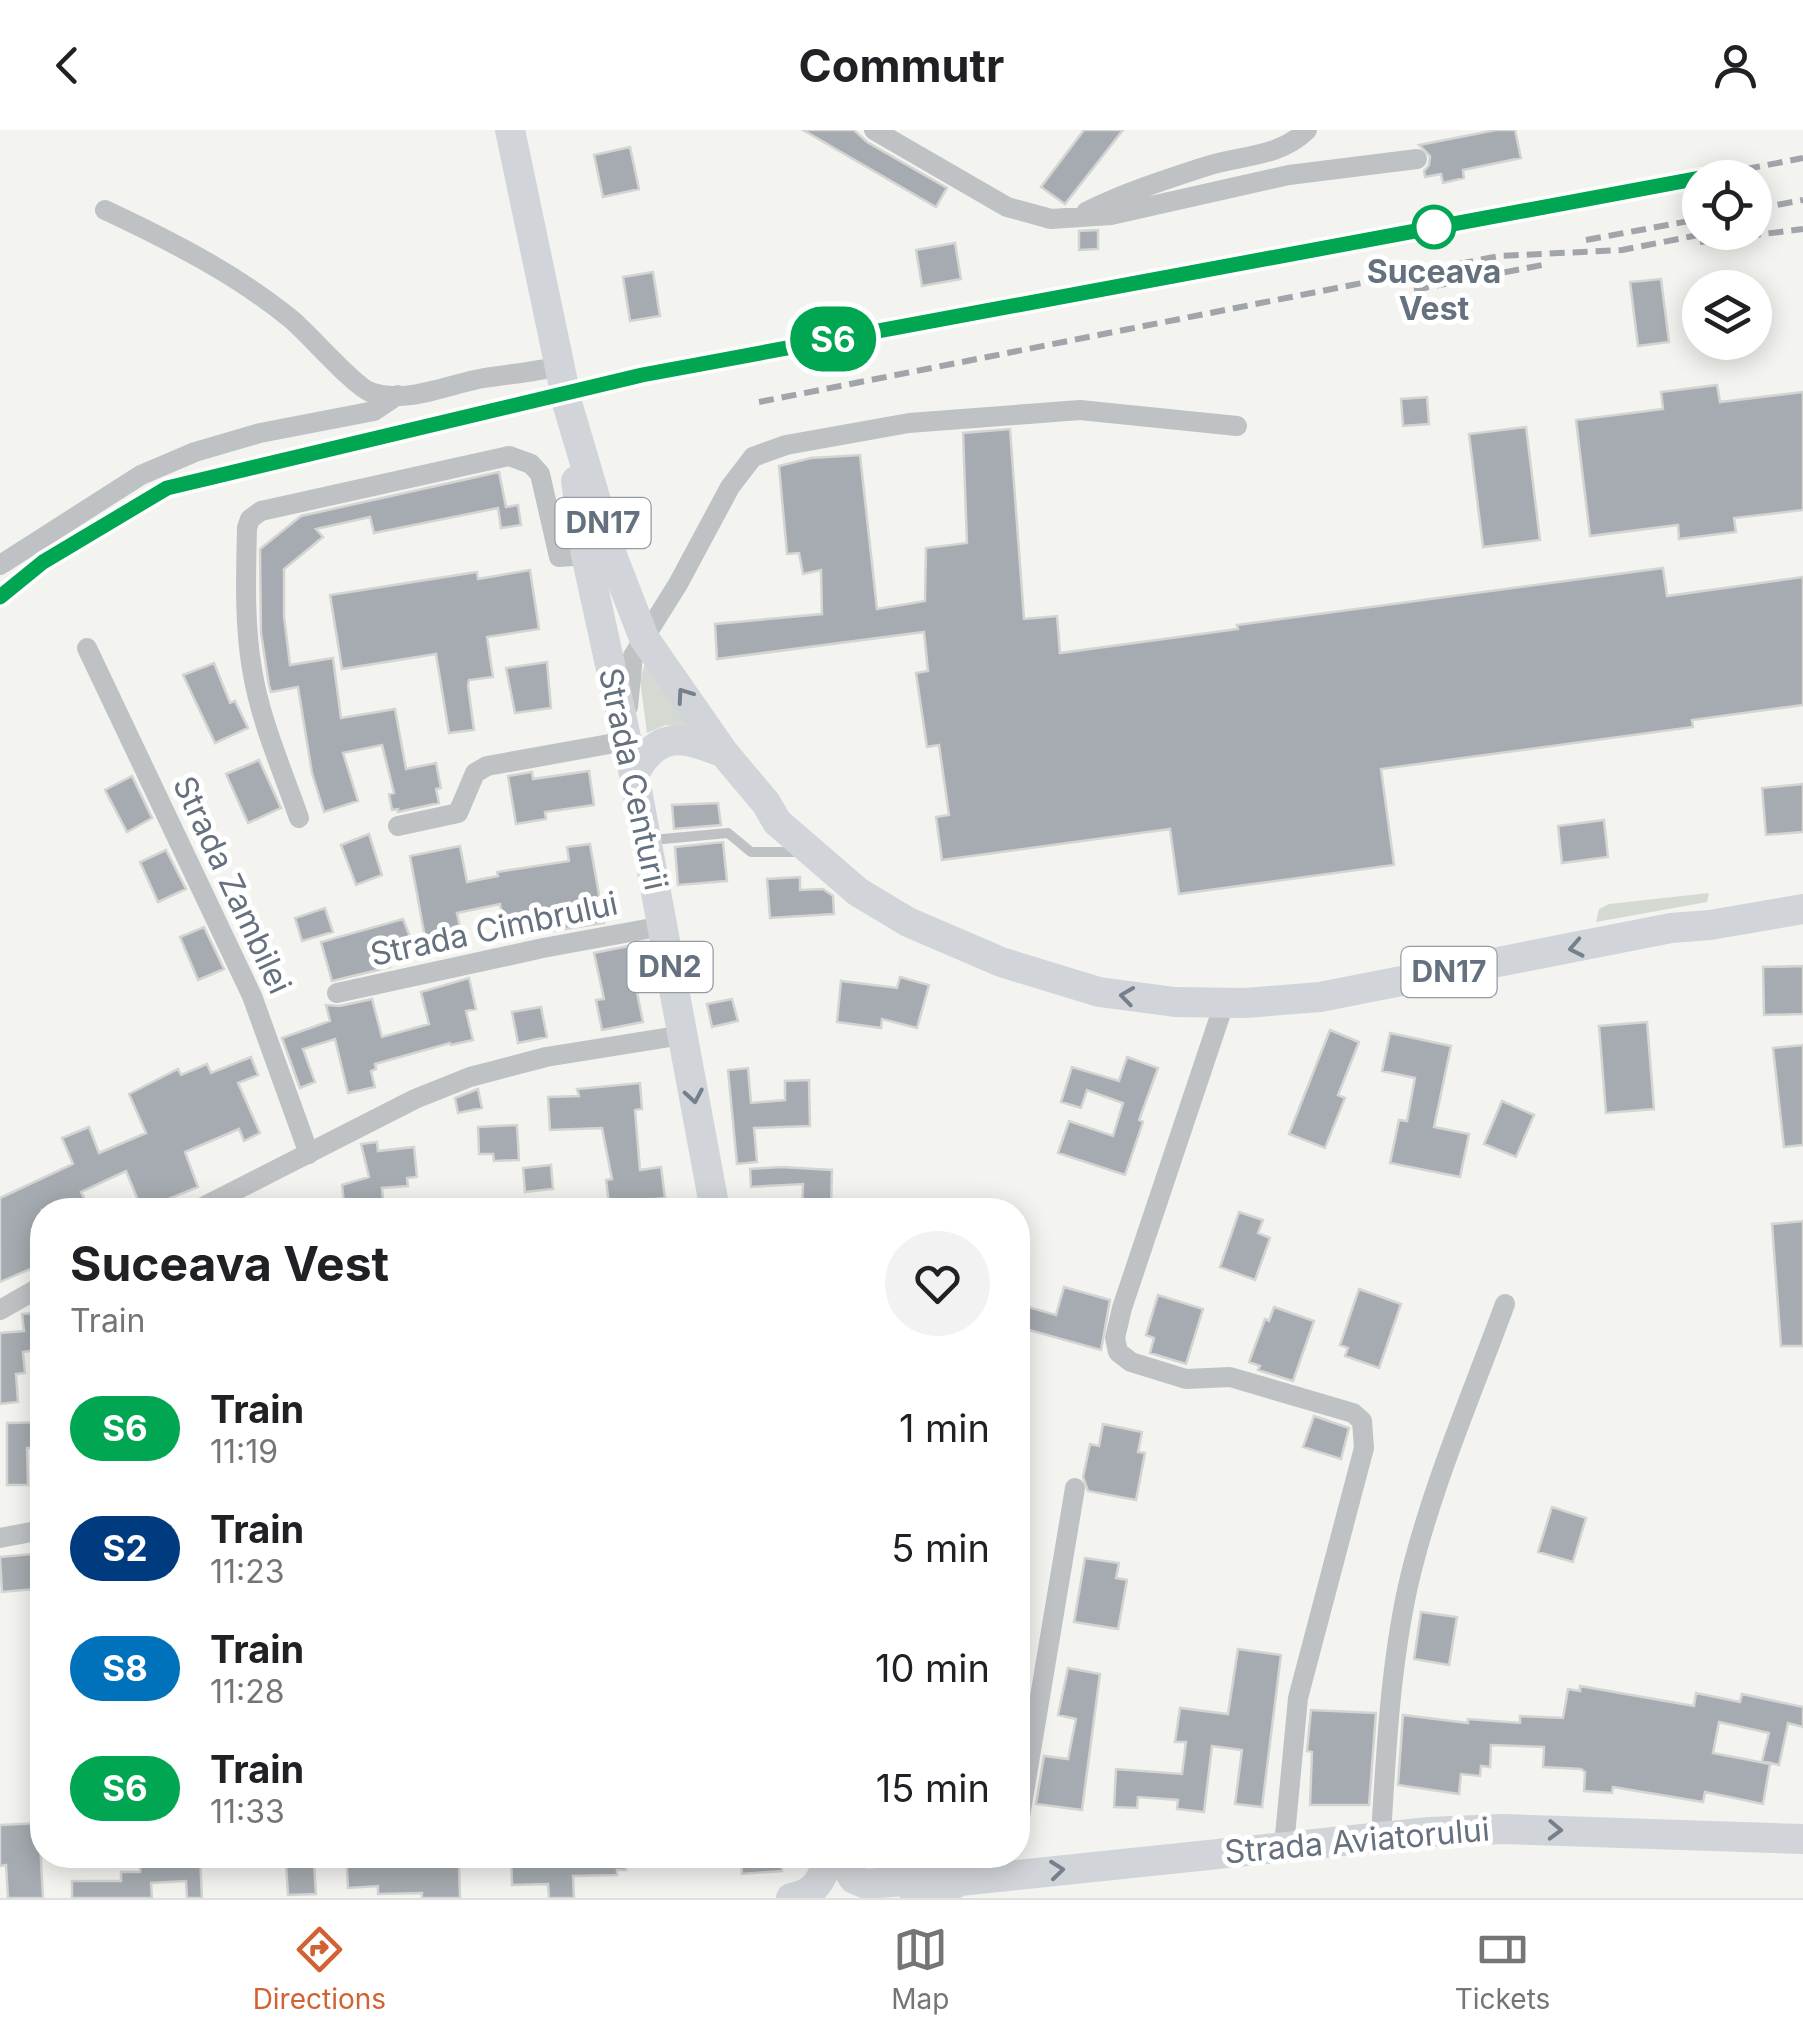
<!DOCTYPE html>
<style>
:root{--surface:#fff;--page:#f2f2f2;--text:#202124;--muted:#757577;--line:#e0e0e0;--accent:#d16233}
body{margin:0;font-family:Inter,sans-serif;background:var(--page);color:var(--text);height:100vh;display:flex;flex-direction:column;font-size:38px;white-space:nowrap}
*{box-sizing:border-box;margin:0}
p{font-size:32px;color:var(--muted)}
.icon{flex:none;width:55px;height:55px;fill:none;stroke:currentColor;stroke-width:2;stroke-linecap:round;stroke-linejoin:round}
.map{position:relative;flex:1;overflow:hidden}
.drawer{position:absolute;left:30px;top:1068px;width:1000px;height:670px;display:flex;flex-direction:column;background:var(--surface);border-radius:40px;box-shadow:0 5px 25px #0003}
.drawer>*{flex:none}
.badge{padding:0 20px;border-radius:32px;font-size:35px;line-height:65px}
.tools{position:absolute;left:1682px;top:30px;display:grid;gap:20px}
.tools a{display:grid;place-items:center;width:90px;height:90px;border-radius:50%;background:var(--surface);box-shadow:0 5px 25px #0003;font-size:50px}
.map>.badge{position:absolute;translate:-50% -50%;box-shadow:0 0 0 5px #fff}
.round{display:grid;place-items:center;flex:none;width:105px;height:105px;border-radius:52px;background:var(--page)}
.headline{display:flex;align-items:center;justify-content:space-between;height:170px;padding:0 40px}
h1{font-size:48px;font-weight:700;line-height:75px}
ul{padding:0;list-style:none}
li{display:flex;align-items:center;gap:30px;height:120px;padding:0 40px}
li div{flex:1}
li b{display:block;font-size:38px}
li em{font-style:normal}
li .badge{min-width:110px;font-weight:700;text-align:center}
header{display:flex;justify-content:space-between;align-items:center;height:130px;padding:0 40px;background:var(--surface);font-size:45px;font-weight:700}
.tab-bar{display:flex;justify-content:space-around;align-items:center;height:140px;border-top:2px solid var(--line);background:var(--surface);font-size:28px;color:var(--muted)}
.tab-bar a{display:grid;justify-items:center;gap:5px}
.tab-bar .active{color:var(--accent)}
.map>svg:first-child{display:block}
.green{fill:#d4dad1}
.building{fill:#a5abb0;stroke:#d4d5d3;stroke-width:2.5}
.lines{fill:none;stroke-linecap:round;stroke-linejoin:round}
.lane{stroke:#bfc2c5;stroke-width:10}
.street{stroke:#bfc2c5;stroke-width:20}
.primary{stroke:#d1d5d9;stroke-width:30}
.rail{stroke:#a1a5aa;stroke-width:6;stroke-dasharray:15 8;stroke-linecap:butt}
.oneway{stroke:#75808c}
.line-casing{stroke:#fff;stroke-width:22}
.line{stroke:#00a651;stroke-width:15}
.stop-dot{fill:#fff;stroke:#00a651;stroke-width:5}
.labels{text-anchor:middle;stroke-width:10;stroke-linejoin:round;paint-order:stroke}
.shield{fill:#fff;stroke:#939ca5;stroke-width:2.5}
.shield-label{font-size:30px;font-weight:bold;fill:#65717e}
.stop-label{font-size:32px;font-weight:bold;fill:#65717e;stroke:#fff}
.street-label{font-size:32px;fill:#65717e;stroke:#fff}
</style>
<header><svg class="icon" aria-label="back" viewBox="0 0 24 24"><path d="M15 5l-7 7 7 7"/></svg>Commutr<svg class="icon" aria-label="person" viewBox="0 0 24 24"><circle cx="12" cy="8" r="4"/><path d="M4 21q1-7 8-7t8 7"/></svg></header>
<div class="map">
<svg width="1803" height="1768" viewBox="0 0 1803 1768">
<rect width="100%" height="100%" fill="#f3f3f0"/>
<!-- green -->
<path class="green" d="M648,523L698,600L666,595L647,603L640,550Z
M1709,763L1707,772L1596,792L1599,779L1609,774Z"/>
<!-- building -->
<path class="building" d="M803,0H854L867,12L947,58L936,77Z
M1084,0H1123L1065,74L1041,57Z
M1496,0H1515L1521,28L1463,40L1464,48L1443,53L1441,44L1425,47L1424,41L1429,35L1430,26L1419,15Z
M630,17L639,59L603,67L594,25Z
M1098,100V119L1079,120V101Z
M955,113L961,149L922,156L916,120Z
M653,142L660,186L630,191L623,147Z
M1661,149L1669,212L1638,216L1630,152Z
M1717,255L1720,272L1803,262V380L1734,388L1736,402L1679,409L1678,395L1590,406L1576,290L1663,279L1661,262Z
M1427,267L1429,294L1403,296L1401,269Z
M1526,297L1540,410L1483,417L1469,304Z
M1010,299L1024,489L1057,486L1060,523L1238,499L1237,495L1663,438L1667,466L1803,447V575L1692,590L1693,597L1381,639L1394,735L1179,764L1170,699L942,730L936,687L949,685L939,615L927,617L916,543L928,541L924,502L717,529L715,494L822,484L821,440L803,444L799,423L787,424L779,336L811,328L860,325L877,479L925,471L926,418L967,413L963,303Z
M499,342L506,377L518,375L521,395L501,398L498,378L374,403L370,387L316,399L323,407L284,439V486L290,535L333,528L341,588L395,579L406,639L436,633L441,658L436,659L439,673L398,682V679L392,680L389,664L394,663L382,615L343,623L358,671L324,682L312,643L298,557L271,562L269,555L261,503L260,419L301,386Z
M530,440L539,499L487,507L493,547L469,550L468,556L474,600L449,603L436,524L342,539L330,465L477,442L478,449Z
M547,532L551,578L515,583L506,538Z
M214,533L230,573L235,571L248,598L215,613L183,545Z
M259,630L281,678L248,693L226,644Z
M589,641L594,675L545,682L546,689L516,694L508,646L532,642L533,649Z
M132,646L152,688L127,702L105,660Z
M1803,654V702L1766,705L1762,658Z
M718,673L721,695L674,699L672,675Z
M1604,690L1608,727L1562,733L1558,696Z
M369,704L382,745L356,755L341,715Z
M723,712L727,751L678,755L675,717Z
M590,714L604,793L506,808L500,774L457,783L464,817L428,824L410,726L460,716L467,752L498,746L497,742L569,731L567,717Z
M166,720L186,759L158,772L140,732Z
M800,747V760L823,759L833,766L834,784L770,788L767,749Z
M325,778L333,802L302,811L295,788Z
M403,789L416,822L388,829L390,837L332,851L321,812Z
M204,797L224,839L198,850L180,807Z
M639,814L646,844L634,847L643,892L602,900L596,870L604,869L594,823Z
M1803,836V884L1764,885L1763,837Z
M900,847L929,855L917,898L882,889L881,898L837,892L841,851L897,858Z
M469,848L476,879L466,881L473,910L451,915L450,913L375,934L376,939L371,941L375,957L348,963L335,909L303,919L315,952L300,958L282,908L330,891L326,875L340,876L372,869L382,907L429,894L421,862Z
M732,869L738,891L712,897L707,874Z
M541,877L547,907L518,913L512,882Z
M1647,892L1654,979L1606,983L1599,896Z
M1330,900L1359,912L1338,965L1345,968L1325,1018L1289,1004Z
M1390,903L1451,916L1434,997L1469,1004L1460,1047L1390,1033L1399,990L1407,991L1415,948L1382,941Z
M1803,915V1015L1784,1017L1773,918Z
M251,927L258,945L238,953L260,1003L244,1011L239,999L185,1022L198,1057L142,1080L126,1041L81,1062L90,1080H42V1134L0,1152V1068L73,1034L62,1008L89,997L99,1023L146,1003L129,964L178,939L181,945L207,934L211,943Z
M1127,927L1158,938L1139,990L1143,992L1125,1045L1058,1023L1069,991L1113,1006L1123,973L1087,960L1081,978L1061,972L1072,937L1119,951Z
M748,938L751,973L785,970V951L809,950L810,996L754,998L757,1032L737,1034L728,940Z
M640,953L642,979L635,980L640,1040L661,1037L665,1068L609,1074L606,1050L612,1049L602,998L550,1000L548,967L579,966L577,959Z
M478,959L482,978L458,983L455,968Z
M1502,971L1534,985L1516,1027L1484,1014Z
M517,995L519,1030L494,1031L493,1024H479L478,997Z
M377,1012L378,1021L414,1017L417,1047L407,1048L408,1056L382,1058L383,1069L344,1073L342,1055L369,1047L361,1014Z
M551,1035L553,1059L525,1062L523,1038Z
M781,1037L832,1040L831,1080L802,1079L803,1054L751,1057L750,1039Z
M1239,1082L1263,1090L1258,1103L1270,1108L1255,1150L1220,1137Z
M1803,1091V1216H1781L1772,1094Z
M1064,1157L1110,1170L1101,1220L1018,1197V1174L1056,1185Z
M1359,1159L1401,1174L1379,1238L1345,1226L1348,1218L1340,1215Z
M1158,1165L1203,1179L1186,1234L1150,1223L1154,1208L1146,1205Z
M1274,1177L1314,1191L1293,1251L1258,1240L1260,1236L1249,1232L1265,1189L1269,1191Z
M42,1182V1219L23,1222L25,1243L16,1244L18,1272L0,1274V1203L24,1201L22,1184Z
M1314,1286L1349,1298L1341,1329L1303,1317Z
M42,1292V1310H35V1317L27,1318L28,1355H7V1293Z
M1103,1294L1142,1302L1138,1322L1145,1323L1136,1370L1088,1361L1083,1347L1090,1314L1099,1316Z
M1552,1377L1586,1388L1573,1432L1538,1422Z
M32,1424L35,1459L2,1462L0,1427Z
M1085,1428L1119,1433L1116,1448L1127,1450L1118,1499L1074,1492Z
M1421,1482L1457,1487L1449,1535L1414,1529Z
M1238,1519L1281,1525L1262,1677L1235,1674L1242,1620L1212,1616L1204,1682L1177,1679L1178,1670L1138,1667L1137,1678L1114,1677L1116,1639L1182,1644L1186,1612H1175L1180,1578L1228,1584Z
M1068,1538L1100,1544L1082,1680L1036,1674L1044,1626L1068,1629L1076,1589L1058,1585Z
M1580,1556L1694,1576L1696,1563L1740,1572L1742,1564L1803,1577V1597L1788,1593L1779,1635L1762,1631L1769,1603L1719,1592L1713,1623L1770,1634L1763,1674L1705,1662L1703,1672L1613,1657L1612,1663L1584,1661L1585,1642L1581,1639L1543,1637L1544,1617L1491,1615L1490,1637L1481,1636L1480,1646L1461,1644L1459,1664L1398,1655L1403,1585L1468,1593V1589L1520,1593V1586L1563,1588L1568,1559L1580,1561Z
M1311,1580L1376,1583L1369,1675H1310L1312,1622L1307,1621Z
M39,1693L43,1768H8L6,1735L0,1736V1695Z
M346,1725H408V1734L459,1733L460,1768H422V1763L378,1764V1756L348,1758Z
M511,1725H626V1740H617V1745L573,1746L574,1768H549L548,1754L512,1755Z
M741,1725H781L782,1741L742,1744Z
M200,1726L202,1768H187L186,1751L151,1753L152,1768H72V1751H121V1742H140V1729Z
M314,1732L316,1764L288,1765L286,1734Z"/>
<g class="lines">
<!-- lane -->
<path class="lane" d="M652,710L728,703L751,722H803"/>
<!-- street -->
<path class="street" d="M874,0L1007,77L1051,89L1111,85L1289,45L1417,29
M105,80C169,110 236,144 291,189C310,205 353,255 370,262C406,275 449,254 484,248C510,244 535,242 560,236
M1086,82C1124,63 1164,50 1204,37C1239,25 1279,28 1307,0
M0,435L141,345L195,322L260,303L374,281L398,265
M87,518L252,866L309,1024
M628,577L633,526L678,454L730,357L753,327L786,315L909,293L1080,280L1237,296
M299,688C282,639 260,590 252,539C244,492 246,445 247,398L250,389L261,381L509,326L531,334L540,344L559,427L586,425
M398,696L458,683L475,643L487,636L626,611
M337,863L543,818L663,796
M1224,874L1122,1178L1115,1208L1118,1222L1131,1232L1186,1249L1230,1247L1353,1283L1362,1291L1364,1318L1298,1568L1284,1716
M197,1080L415,969L470,947L546,927L683,905
M0,1180L42,1156
M0,1408L42,1400
M1018,1698L1075,1358
M1381,1706C1386,1623 1390,1538 1408,1456C1430,1360 1471,1267 1505,1174"/>
<!-- primary -->
<path class="primary" d="M510,0L568,276L613,428L644,508L724,623L766,673L777,692L858,762L908,792L1001,832L1099,862L1175,872L1245,873L1320,867L1671,798L1710,795L1803,779
M576,351L586,425L634,644L715,1080
M634,644C658,600 682,606 724,623
M839,1725L854,1749L866,1754L943,1748
M791,1768C818,1763 822,1748 830,1725
M915,1768L936,1764L960,1751L1429,1702L1502,1699L1803,1709"/>
<!-- rail -->
<path class="rail" d="M1700,48L1803,28
M1755,79L1803,70
M1586,110L1700,89
M1700,112L1803,99
M1414,160L1542,135
M759,272L1499,126L1622,120L1714,102
M0,467L43,433L167,358L642,245L1700,48"/>
</g>
<!-- one-way arrows -->
<defs><path id="oneway-chevron" d="M-2-3.5L2.5 0L-2 3.5" fill="none" stroke-width="1.6" stroke-linecap="round" stroke-linejoin="round" transform="scale(2.5)"/></defs>
<g class="oneway">
<use href="#oneway-chevron" transform="translate(684 565) rotate(-125)"/>
<use href="#oneway-chevron" transform="translate(1576 818) rotate(169)"/>
<use href="#oneway-chevron" transform="translate(1127 866) rotate(-172)"/>
<use href="#oneway-chevron" transform="translate(694 966) rotate(80)"/>
<use href="#oneway-chevron" transform="translate(1555 1700) rotate(2)"/>
<use href="#oneway-chevron" transform="translate(1057 1740) rotate(-6)"/>
</g>
<g class="lines">
<defs>
<path id="line" d="M0,467L43,432L167,358L642,245L1700,48"/>
</defs>
<!-- line casing -->
<use href="#line" class="line-casing"/>
<!-- line -->
<use href="#line" class="line"/>
</g>
<!-- markers -->
<circle class="stop-dot" cx="1434" cy="97" r="20"/>
<g class="labels">
<!-- shield labels -->
<g class="shield">
<rect x="555.5" y="368" width="95" height="50" rx="8"/>
<rect x="627.5" y="812" width="85" height="50" rx="8"/>
<rect x="1401.5" y="817" width="95" height="50" rx="8"/>
</g>
<g class="shield-label">
<text x="603" y="403">DN17</text>
<text x="670" y="847">DN2</text>
<text x="1449" y="852">DN17</text>
</g>
<!-- stop labels -->
<g class="stop-label">
<text x="1434" y="153">Suceava<tspan x="1434" dy="37">Vest</tspan></text>
</g>
<!-- street labels -->
<g class="street-label">
<text transform="translate(633 649) rotate(78)" y="11">Strada Centurii</text>
<text transform="translate(232 755) rotate(65)" y="11">Strada Zambilei</text>
<text transform="translate(494 799) rotate(-12)" y="11">Strada Cimbrului</text>
<text transform="translate(1357 1711) rotate(-5)" y="11">Strada Aviatorului</text>
</g>
</g>
</svg>
<div class="tools">
<a><svg class="icon" aria-label="locate" viewBox="0 0 24 24"><circle cx="12" cy="12" r="6"/><path d="M12 2v4M12 18v4M2 12h4M18 12h4"/></svg></a>
<a><svg class="icon" aria-label="layers" viewBox="0 0 24 24"><path d="M12 4l9 5-9 5-9-5zM3 14l9 5 9-5"/></svg></a>
</div>
<b class="badge" style="left:833px;top:209px;background:#00a651;color:#fff">S6</b>
<section class="drawer">
<div class="headline"><div><h1>Suceava Vest</h1><p>Train</p></div><a class="round"><svg class="icon" aria-label="heart" viewBox="0 0 24 24"><path d="M12 20l-8-8c-3-5 5-10 8-4 3-6 11-1 8 4z"/></svg></a></div>
<ul>
<li><span class="badge" style="background:#00a651;color:#fff">S6</span><div><b>Train</b><p>11:19</p></div><em>1 min</em></li>
<li><span class="badge" style="background:#003b80;color:#fff">S2</span><div><b>Train</b><p>11:23</p></div><em>5 min</em></li>
<li><span class="badge" style="background:#0072bc;color:#fff">S8</span><div><b>Train</b><p>11:28</p></div><em>10 min</em></li>
<li><span class="badge" style="background:#00a651;color:#fff">S6</span><div><b>Train</b><p>11:33</p></div><em>15 min</em></li>
</ul>
</section>
</div>
<nav class="tab-bar">
<a class="active"><svg class="icon" aria-label="directions" viewBox="0 0 24 24"><path d="M12 3l9 9-9 9-9-9zM9 14v-3h6M13 9l2 2-2 2"/></svg>Directions</a>
<a><svg class="icon" aria-label="map" viewBox="0 0 24 24"><path d="M3 6l6-2 6 2 6-2v14l-6 2-6-2-6 2zM9 4v14M15 6v14"/></svg>Map</a>
<a><svg class="icon" aria-label="tickets" viewBox="0 0 24 24"><path d="M3 7h18v10H3zM15 7v10"/></svg>Tickets</a>
</nav>
